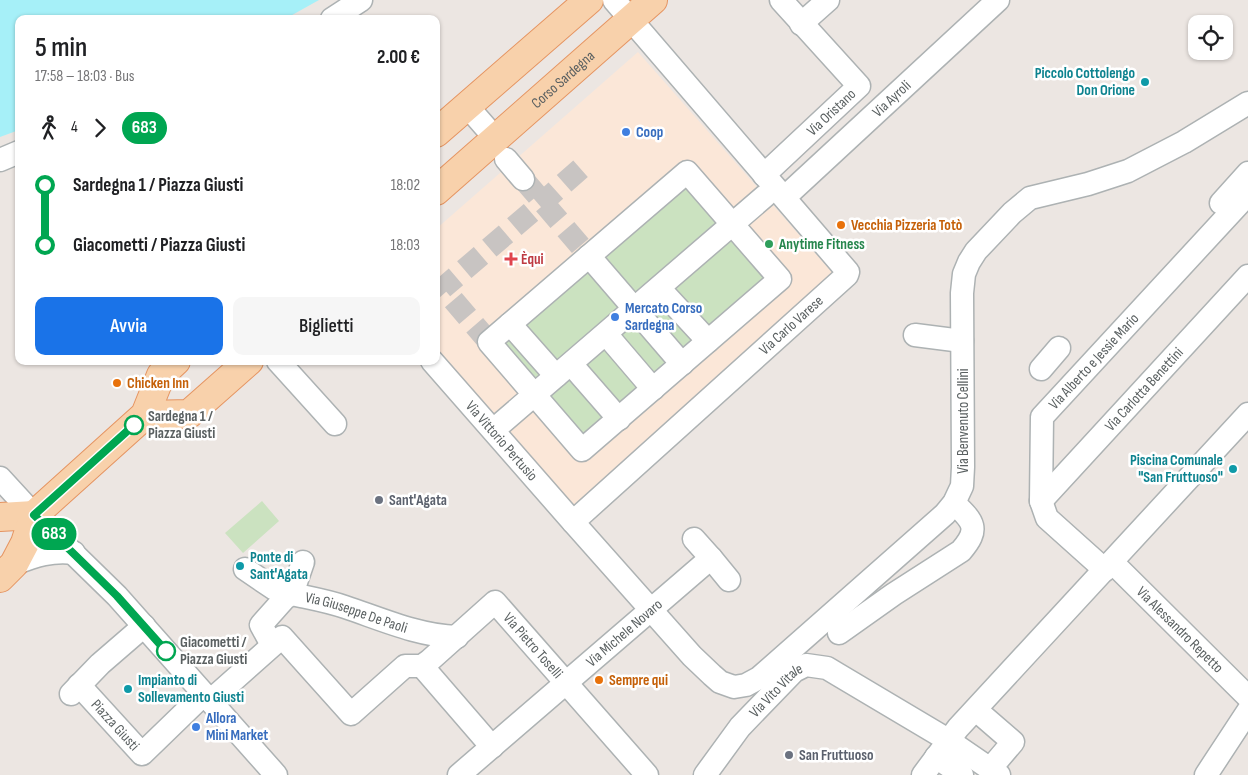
<!DOCTYPE html>
<html lang="it">
<meta charset="utf-8">
<style>
:root{--surface:#fff;--page:#f6f6f6;--text:#202124;--muted:#757577;--accent:#1a73e8}
body{margin:0;font-family:"Sofia Sans Condensed",sans-serif;background:var(--page);color:var(--text);height:100vh;display:flex;flex-direction:column;font-size:19px;white-space:nowrap}
*{box-sizing:border-box;margin:0}
p{font-size:16px;color:var(--muted)}
.icon{flex:none;width:28px;height:28px;fill:none;stroke:currentColor;stroke-width:2;stroke-linecap:round;stroke-linejoin:round}
.map{position:relative;flex:1;overflow:hidden}
.panel{position:absolute;left:15px;top:15px;width:425px;height:350px;display:flex;flex-direction:column;background:var(--surface);border-radius:10px;box-shadow:0 1px 4px #0004}
.panel>*{flex:none}
.badge{padding:0 10px;border-radius:16px;font-size:18px;line-height:32px}
.fabs{position:absolute;left:1188px;top:15px;display:grid;gap:10px}
.fabs a{display:grid;place-items:center;width:45px;height:45px;border-radius:10px;background:var(--surface);box-shadow:0 1px 4px #0004;font-size:25px}
.map>.badge{position:absolute;translate:-50% -50%;box-shadow:0 0 0 2px #fff}
.legs{display:flex;align-items:center;gap:8px;height:55px;padding:0 20px;font-size:16px}
.legs p{margin-inline-start:auto}
.headline{display:flex;align-items:center;justify-content:space-between;height:85px;padding:0 20px}
h1{font-size:28px;font-weight:600;line-height:38px}
.cta{display:flex;gap:10px;margin-top:auto;padding:10px 20px}
.cta a{flex:1;height:58px;border-radius:10px;background:var(--accent);color:#fff;font-size:20px;font-weight:600;line-height:58px;text-align:center}
.cta a+a{background:var(--page);color:var(--text)}
ul{padding:0 20px;list-style:none}
li{display:flex;align-items:center;gap:18px;height:60px;font-size:19px}
li i{display:grid;place-items:center;width:8px;height:100%;margin:0 6px;background:currentColor}
li i::after{content:'';width:12px;height:12px;margin:-6px;border:4px solid;border-radius:50%;background:var(--surface)}
li p{margin-inline-start:auto}
li:first-child i{background:linear-gradient(#0000 50%,currentColor 0)}
li:last-child i{background:linear-gradient(currentColor 50%,#0000 0)}
.map>svg:first-child{display:block}
.commercial{fill:#fbe7d8}
.green{fill:#cbe2c0}
.water{fill:#a6f0f8}
.lines{fill:none;stroke-linecap:round;stroke-linejoin:round}
.minor-tunnel{stroke:#c8c4c2;stroke-width:22;stroke-dasharray:22 11;stroke-linecap:butt}
.minor-casing{stroke:#adb2b3;stroke-width:25}
.major-casing{stroke:#e59461;stroke-width:30}
.minor{stroke:#fff;stroke-width:22}
.major{stroke:#f8d1ab;stroke-width:28}
.line-1-casing{stroke:#fff;stroke-width:11}
.line-1{stroke:#00a651;stroke-width:8}
.culture-dot{fill:#0f9aa8;stroke:#fff;stroke-width:2}
.shop-dot{fill:#3f7fe0;stroke:#fff;stroke-width:2}
.food-dot{fill:#e8710a;stroke:#fff;stroke-width:2}
.leisure-dot{fill:#2e9e5b;stroke:#fff;stroke-width:2}
.health-dot{fill:#e0444e;stroke:#fff;stroke-width:2}
.stop-1-dot{fill:#fff;stroke:#00a651;stroke-width:2.5}
.worship-dot{fill:#6b7280;stroke:#fff;stroke-width:2}
.labels{text-anchor:middle;stroke-width:5;stroke-linejoin:round;paint-order:stroke}
.culture-label{font-size:15px;font-weight:bold;fill:#0d838f;stroke:#fff;text-anchor:end}
.street-label{font-size:15px;fill:#5a6061;stroke:#fff}
.shop-label{font-size:15px;font-weight:bold;fill:#366cbe;stroke:#fff;text-anchor:start}
.food-label{font-size:15px;font-weight:bold;fill:#c56008;stroke:#fff;text-anchor:start}
.leisure-label{font-size:15px;font-weight:bold;fill:#27864d;stroke:#fff;text-anchor:start}
.health-label{font-size:15px;font-weight:bold;fill:#be3a42;stroke:#fff;text-anchor:start}
.stop-label{font-size:15px;font-weight:bold;fill:#5a6061;stroke:#fff;text-anchor:start}
.worship-label{font-size:15px;font-weight:bold;fill:#5b616d;stroke:#fff;text-anchor:start}
</style>
<div class="map">
<svg width="1248" height="775" viewBox="0 0 1248 775">
<rect width="100%" height="100%" fill="#ece6e2"/>
<!-- commercial -->
<path class="commercial" d="M638,52L837,278L575,512L436,356V229Z"/>
<!-- green -->
<path class="green" d="M687,178L768,280L582,444L496,343Z
M262,501L279,521L243,553L225,533Z"/>
<!-- water -->
<path class="water" d="M0,0H319L285,19H19V130L0,137Z"/>
<g class="lines">
<!-- minor-tunnel -->
<path class="minor-tunnel" d="M523,179L589,256
M489,342L443,288L543,202L587,163"/>
<defs>
<g id="minor">
<path d="M614,0L848,272L847,275L573,522L692,656L712,675L720,682L734,687L746,685L759,678L945,514L954,503L962,486L963,467L962,293L964,274L969,262L976,251L1012,213L1030,198L1088,184L1128,171L1184,142L1248,103"/>
<path d="M332,19L361,0"/>
<path d="M801,24L828,0"/>
<path d="M467,106L495,138"/>
<path d="M506,159L523,179"/>
<path d="M0,160L19,152"/>
<path d="M687,172L780,279L582,450L489,342Z"/>
<path id="s1" d="M764,175L859,86L781,0"/>
<path id="s2" d="M785,197L998,0"/>
<path d="M1221,203L1248,173"/>
<path d="M589,256L682,364"/>
<path d="M659,288L708,341"/>
<path d="M510,324L556,376"/>
<path d="M606,334L653,389"/>
<path d="M915,335L962,341"/>
<path d="M278,361L335,424"/>
<path id="s3" d="M432,361L573,522"/>
<path d="M571,364L619,419"/>
<path d="M1041,369L1059,348"/>
<path d="M498,426L765,196"/>
<path d="M0,478L34,515L117,596L276,775"/>
<path id="s4" d="M1041,501L1248,276"/>
<path d="M711,558L729,580"/>
<path id="s5" d="M1112,562L1248,697"/>
<path d="M14,564C35,556 52,550 74,553"/>
<path d="M245,569L273,588L288,595"/>
<path id="s6" d="M1105,570L1047,518L1041,501L1042,417L1248,194"/>
<path d="M292,594L303,562"/>
<path d="M839,633L894,594L961,551C980,529 974,522 954,503"/>
<path id="s7" d="M272,645L261,625L285,598L292,594C310,598 328,601 345,607C381,619 419,636 457,637"/>
<path d="M422,666L492,747"/>
<path id="s8" d="M79,685L142,754L204,694"/>
<path d="M71,694L100,664L144,626"/>
<path id="s9" d="M210,701L282,637L351,714L405,666H422L429,661L495,602L647,775"/>
<path d="M976,710L1013,742L990,769"/>
<path d="M936,757L962,775"/>
<path id="s10" d="M459,775L711,558L694,539"/>
<path id="s11" d="M705,775L740,727L794,671L806,665L827,668L837,674L948,740L999,775"/>
<path d="M923,775L958,728L1248,414"/>
<path d="M1206,775L1248,711"/>
</g>
<g id="major">
<path d="M436,133L589,0"/>
<path id="s12" d="M436,191L653,0"/>
<path d="M145,415L189,414L249,361"/>
<path d="M0,517L34,515"/>
<path d="M0,578L14,564L25,543L34,515L145,415L161,375L176,361"/>
</g>
</defs>
<!-- minor casing -->
<use href="#minor" class="minor-casing"/>
<!-- major casing -->
<use href="#major" class="major-casing"/>
<!-- minor -->
<use href="#minor" class="minor"/>
<!-- major -->
<use href="#major" class="major"/>
</g>
<g class="lines">
<defs>
<path id="line-1" d="M134,425L34,515L117,596L166,651"/>
</defs>
<!-- line-1 casing -->
<use href="#line-1" class="line-1-casing"/>
<!-- line-1 -->
<use href="#line-1" class="line-1"/>
</g>
<!-- markers -->
<g class="culture-dot">
<circle cx="1145" cy="82" r="5"/>
<circle cx="1233" cy="469" r="5"/>
<circle cx="240" cy="566" r="5"/>
<circle cx="128" cy="689" r="5"/>
</g>
<g class="shop-dot">
<circle cx="626" cy="132" r="5"/>
<circle cx="615" cy="317" r="5"/>
<circle cx="196" cy="727" r="5"/>
</g>
<g class="food-dot">
<circle cx="841" cy="225" r="5"/>
<circle cx="117" cy="383" r="5"/>
<circle cx="599" cy="680" r="5"/>
</g>
<circle class="leisure-dot" cx="769" cy="244" r="5"/>
<path class="health-dot" d="M508.5 251.5h5v5h5v5h-5v5h-5v-5h-5v-5h5z"/>
<g class="stop-1-dot">
<circle cx="134" cy="425" r="9"/>
<circle cx="166" cy="651" r="9"/>
</g>
<g class="worship-dot">
<circle cx="379" cy="500" r="5"/>
<circle cx="789" cy="755" r="5"/>
</g>
<g class="labels">
<!-- culture labels -->
<g class="culture-label">
<text x="1135" y="78">Piccolo Cottolengo<tspan x="1135" dy="17">Don Orione</tspan></text>
<text x="1223" y="465">Piscina Comunale<tspan x="1223" dy="17">"San Fruttuoso"</tspan></text>
<text x="250" y="562" text-anchor="start">Ponte di<tspan x="250" dy="17">Sant'Agata</tspan></text>
<text x="138" y="685" text-anchor="start">Impianto di<tspan x="138" dy="17">Sollevamento Giusti</tspan></text>
</g>
<!-- street labels -->
<g class="street-label">
<text dy="5" stroke="none"><textPath href="#s12" startOffset="169">Corso Sardegna</textPath></text>
<text dy="5" stroke="none"><textPath href="#s2" startOffset="145">Via Ayroli</textPath></text>
<text dy="5" stroke="none"><textPath href="#s1" startOffset="92">Via Oristano</textPath></text>
<text transform="translate(791 325) rotate(-42)" y="5">Via Carlo Varese</text>
<text dy="5" stroke="none"><textPath href="#s6" startOffset="256">Via Alberto e Jessie Mario</textPath></text>
<text dy="5" stroke="none"><textPath href="#s4" startOffset="152">Via Carlotta Benettini</textPath></text>
<text transform="translate(963 421) rotate(-90)" y="5">Via Benvenuto Cellini</text>
<text dy="5" stroke="none"><textPath href="#s3" startOffset="106">Via Vittorio Pertusio</textPath></text>
<text dy="5" stroke="none"><textPath href="#s7" startOffset="134">Via Giuseppe De Paoli</textPath></text>
<text dy="5" stroke="none"><textPath href="#s5" startOffset="96">Via Alessandro Repetto</textPath></text>
<text dy="5" stroke="none"><textPath href="#s10" startOffset="218">Via Michele Novaro</textPath></text>
<text dy="5" stroke="none"><textPath href="#s9" startOffset="444">Via Pietro Toselli</textPath></text>
<text dy="5" stroke="none"><textPath href="#s11" startOffset="111">Via Vito Vitale</textPath></text>
<text dy="5" stroke="none"><textPath href="#s8" startOffset="54">Piazza Giusti</textPath></text>
</g>
<!-- shop labels -->
<g class="shop-label">
<text x="636" y="137">Coop</text>
<text x="625" y="313">Mercato Corso<tspan x="625" dy="17">Sardegna</tspan></text>
<text x="206" y="723">Allora<tspan x="206" dy="17">Mini Market</tspan></text>
</g>
<!-- food labels -->
<g class="food-label">
<text x="851" y="230">Vecchia Pizzeria Totò</text>
<text x="127" y="388">Chicken Inn</text>
<text x="609" y="685">Sempre qui</text>
</g>
<!-- leisure labels -->
<g class="leisure-label">
<text x="779" y="249">Anytime Fitness</text>
</g>
<!-- health labels -->
<g class="health-label">
<text x="521" y="264">Èqui</text>
</g>
<!-- stop labels -->
<g class="stop-label">
<text x="148" y="421">Sardegna 1 /<tspan x="148" dy="17">Piazza Giusti</tspan></text>
<text x="180" y="647">Giacometti /<tspan x="180" dy="17">Piazza Giusti</tspan></text>
</g>
<!-- worship labels -->
<g class="worship-label">
<text x="389" y="505">Sant'Agata</text>
<text x="799" y="760">San Fruttuoso</text>
</g>
</g>
</svg>
<div class="fabs">
<a><svg class="icon" aria-label="locate" viewBox="0 0 24 24"><circle cx="12" cy="12" r="6"/><path d="M12 2v4M12 18v4M2 12h4M18 12h4"/></svg></a>
</div>
<b class="badge" style="left:54px;top:534px;background:#00a651;color:#fff">683</b>
<section class="panel">
<div class="headline"><div><h1>5 min</h1><p>17:58 – 18:03 · Bus</p></div><b>2.00 €</b></div>
<div class="legs"><svg class="icon" aria-label="walk" viewBox="0 0 24 24"><circle cx="13" cy="4" r="2"/><path d="M13 8l-2 6 4 7M11 14l-3 7M7 12l3-4h3l4 4"/></svg>4<svg class="icon" aria-label="forward" viewBox="0 0 24 24"><path d="M9 5l7 7-7 7"/></svg><b class="badge" style="background:#00a651;color:#fff">683</b></div>
<ul>
<li><i style="color:#00a651"></i><b>Sardegna 1 / Piazza Giusti</b><p>18:02</p></li>
<li><i style="color:#00a651"></i><b>Giacometti / Piazza Giusti</b><p>18:03</p></li>
</ul>
<div class="cta"><a>Avvia</a><a>Biglietti</a></div>
</section>
</div>
